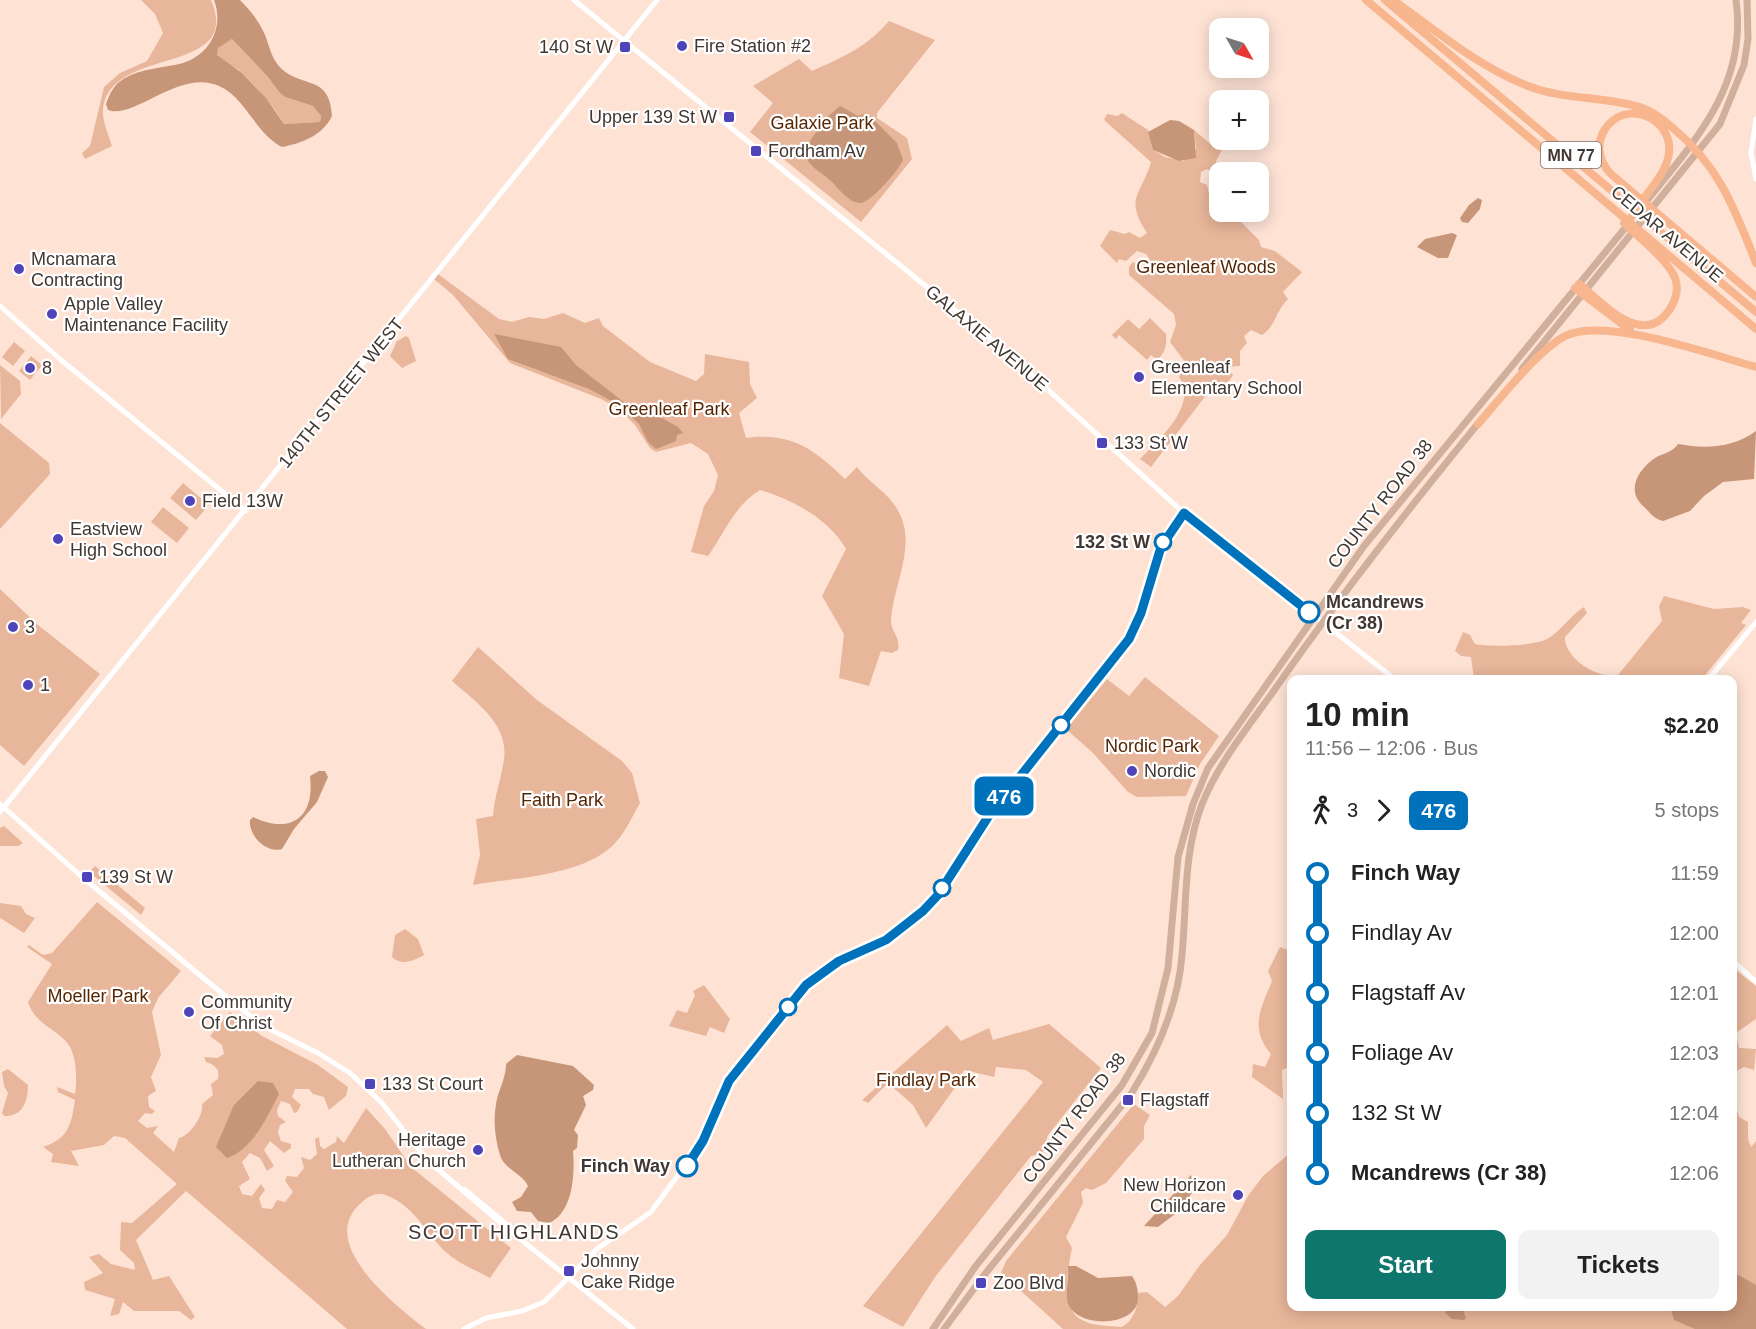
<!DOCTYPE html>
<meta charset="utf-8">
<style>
:root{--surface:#fff;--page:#f2f2f2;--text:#222;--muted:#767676;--accent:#0f766e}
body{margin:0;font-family:Helvetica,sans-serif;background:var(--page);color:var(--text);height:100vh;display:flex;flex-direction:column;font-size:22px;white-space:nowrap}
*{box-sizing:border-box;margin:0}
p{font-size:20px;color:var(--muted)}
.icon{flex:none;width:33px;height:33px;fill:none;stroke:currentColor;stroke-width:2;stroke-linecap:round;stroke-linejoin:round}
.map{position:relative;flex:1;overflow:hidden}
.panel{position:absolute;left:1287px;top:675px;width:450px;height:636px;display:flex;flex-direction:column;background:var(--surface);border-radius:12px;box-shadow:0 3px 15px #0003}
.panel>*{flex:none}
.badge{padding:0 12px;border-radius:9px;font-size:21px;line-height:39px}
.needle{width:39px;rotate:129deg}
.fabs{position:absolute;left:1209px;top:18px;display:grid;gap:12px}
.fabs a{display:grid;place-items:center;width:60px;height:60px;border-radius:12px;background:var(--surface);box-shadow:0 3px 15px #0003;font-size:30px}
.map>.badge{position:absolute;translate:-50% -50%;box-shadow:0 0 0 3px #fff}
.legs{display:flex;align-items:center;gap:9px;height:66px;padding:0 18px;font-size:20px}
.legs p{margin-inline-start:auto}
.head{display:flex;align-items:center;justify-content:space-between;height:102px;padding:0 18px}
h1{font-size:33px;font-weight:700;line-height:45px}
.button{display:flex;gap:12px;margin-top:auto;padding:12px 18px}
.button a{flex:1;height:69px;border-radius:12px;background:var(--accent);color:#fff;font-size:24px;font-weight:700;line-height:69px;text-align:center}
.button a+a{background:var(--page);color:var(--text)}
ul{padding:0 18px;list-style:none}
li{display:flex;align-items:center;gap:21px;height:60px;font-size:22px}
li i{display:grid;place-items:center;width:9px;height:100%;margin:0 8px;background:currentColor}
li i::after{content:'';width:15px;height:15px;margin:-8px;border:4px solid;border-radius:50%;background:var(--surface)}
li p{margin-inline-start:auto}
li:first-child i{background:linear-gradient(#0000 50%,currentColor 0)}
li:last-child i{background:linear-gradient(currentColor 50%,#0000 0)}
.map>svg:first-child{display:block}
.green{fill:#e8b69a}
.water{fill:#c79577;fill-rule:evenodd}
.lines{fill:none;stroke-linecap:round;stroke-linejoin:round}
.minor{stroke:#fff;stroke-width:5}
.major{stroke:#d0b09c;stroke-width:7}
.highway{stroke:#f8b68f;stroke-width:8}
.line-1-casing{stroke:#fff;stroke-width:14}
.line-1{stroke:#0072bc;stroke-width:9}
.poi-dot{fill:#4f43ba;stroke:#fff;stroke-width:2}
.stop-1-dot{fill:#fff;stroke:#0072bc;stroke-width:3}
.labels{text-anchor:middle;stroke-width:4.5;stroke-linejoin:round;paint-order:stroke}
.shield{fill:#fff;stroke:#7a736f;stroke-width:1.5}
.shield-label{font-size:16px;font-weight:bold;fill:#413731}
.poi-label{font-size:18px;fill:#413731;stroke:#fff;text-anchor:start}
.park-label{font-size:18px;fill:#562603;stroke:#fff}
.street-label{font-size:18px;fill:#413731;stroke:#fff}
.stop-label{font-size:18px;font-weight:bold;fill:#413731;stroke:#fff;text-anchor:end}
.neighbourhood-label{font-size:20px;letter-spacing:1.5px;fill:#413731;stroke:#fff}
</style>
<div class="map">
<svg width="1756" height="1329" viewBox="0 0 1756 1329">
<rect width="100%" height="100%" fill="#fee3d5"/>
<!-- green -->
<path class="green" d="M141,0H211C245,79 101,43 103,115C104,125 109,136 112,146L85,159L82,153L90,146L104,87L120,73L147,61L163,33L155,14Z
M889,21L935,40L877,113V118L907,138L912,159L861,222L750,132L773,103L753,86L799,59L812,71C844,56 866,48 889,21Z
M232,39L268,77L279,92L285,97L313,106L321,116L320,122L284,124C273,105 257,87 241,72C233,65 224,63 217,55V48Z
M1122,113L1148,130L1153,150L1165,157L1184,161L1196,149L1194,130L1214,147L1218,140L1216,135L1219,132L1220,140L1227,141L1216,161L1219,176L1207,169L1201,172L1200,182L1207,185L1209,194L1219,204L1220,212H1231L1259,240L1261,247L1275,251L1302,272L1283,292L1288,299C1275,312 1276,326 1262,335L1251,330L1244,336L1247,343L1240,351V366L1225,367L1233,375L1225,387H1217L1207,394L1151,467L1140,459C1159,440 1199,404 1179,377L1185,362L1170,342L1176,325L1174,314L1129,275V267L1133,262L1142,266L1150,260L1146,254L1137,251L1126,261L1119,259L1117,263L1100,246L1110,230L1125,234L1129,232L1140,238L1147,233C1124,198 1141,196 1151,162L1104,120L1107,114L1117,116Z
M438,274L499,319L512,322L529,317L544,319L563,313L585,323L599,318L603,326L650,362L696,381L704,374L705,354L749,362L750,384L757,398L739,413L746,438C791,432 814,449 845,479L857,467C867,481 883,489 893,503C921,539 894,581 891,619C890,631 901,637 898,650L892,653L881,651L869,686L839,678L844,634L822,596L846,549C829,519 793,500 760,490C735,505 725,532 708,556L691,552L704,506L714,491L718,475L708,454L691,443L656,452L650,448L635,425L619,409L601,399L510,363L453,295L434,279Z
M1150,318L1166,334C1167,345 1165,353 1157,360L1151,355L1147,360L1119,335L1116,339L1112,335L1128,319L1139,329Z
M406,336L409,338L416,361L402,368L390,356L397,341Z
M14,342L25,351L13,366L2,357Z
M31,356L42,365L30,380L19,371Z
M0,365L20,381L21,394L1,419Z
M0,423L49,463L50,474L0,529Z
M183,483L209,505L196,520L170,498Z
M163,507L189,528L177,543L151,522Z
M0,589L38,625L100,674L24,766L0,745Z
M1664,596L1714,609L1743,607L1751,610L1741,623L1746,625L1702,679L1565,680L1557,675L1545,679H1474L1471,657L1461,656L1455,651L1463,632L1470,635L1475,644C1491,647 1531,646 1545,640C1559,634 1570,615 1584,607L1587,613L1565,637C1564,659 1600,680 1618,675L1662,621L1659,606Z
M478,647L537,700L622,761L632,773L640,803C633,815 626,831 616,842C588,875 515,878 473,885L480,855L476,819L493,816C494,798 500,783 503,765C512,726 478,704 452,681Z
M1145,677L1219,736L1200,764L1186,796L1137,797L1128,792L1092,752L1066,729L1107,679L1129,696Z
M4,826L23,843L18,846H0V828Z
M95,866L145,908L141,915L89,872Z
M97,902L181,971L158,998L152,1012L161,1055L151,1077L156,1091L148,1096L149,1107L155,1111L152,1114L145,1113L138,1121L147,1128L158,1126L153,1133L174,1152L179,1138C190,1136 204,1115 202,1104L213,1095L211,1084L218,1079C220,1069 215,1065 206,1062L204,1057L217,1058L224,1054L222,1045L210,1036L230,1012L262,1036L318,1065L348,1087L346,1096L329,1110L324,1097L313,1094L309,1089H295L292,1097L301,1105L297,1112L294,1113L290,1104L281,1101L277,1110L278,1116L286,1122L280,1125L278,1132L281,1141L291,1144V1148L284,1153L270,1141L264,1150L274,1166L267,1171L260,1158L250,1153L242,1162L250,1179L239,1186L242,1194L252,1196L261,1184L265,1190L259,1198L262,1208L272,1209L277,1200L285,1202L293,1192L285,1181L287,1176L297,1177L304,1168L301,1157L310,1160L317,1154L315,1139L319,1137L320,1146L324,1149L336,1142L337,1136L344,1143L366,1108L385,1129L411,1167L511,1248L490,1278C476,1270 459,1264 447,1253C427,1236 416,1207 388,1196C377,1191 368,1196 360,1204C316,1244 397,1307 426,1329H347L186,1191L136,1240L153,1280L169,1276L195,1317L191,1320L179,1311H134L123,1302L119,1314L110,1316L115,1299L85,1290L84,1282L103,1273L89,1257L99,1254L111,1264L135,1270L134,1263L120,1250L121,1222L132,1223L177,1184L125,1138L114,1136L104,1145L71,1151L79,1166L51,1162L53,1154L43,1147C69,1138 71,1125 75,1100L58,1092L57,1087L75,1094C77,1081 77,1060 70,1047C61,1030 36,1027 28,1002L52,964L27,947L29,945L43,955L52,953Z
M0,903L21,906L26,914L35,918L24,933L0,918Z
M405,929L418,939L424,955C414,961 401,966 392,957L395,935Z
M1280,947L1292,952L1291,1066L1282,1070L1283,1099L1252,1077L1253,1064L1265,1067L1271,1054C1249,1028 1261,1008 1272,981L1268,971Z
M1733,968L1756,986V1019L1736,1033L1739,1048L1756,1049L1754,1070L1744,1067L1733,1073Z
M704,985L730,1019L724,1033L710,1027L706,1036L669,1026L677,1010L687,1013L695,995L693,991Z
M1049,1024L1101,1068L1048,1135L1042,1154L1031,1156L935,1277L903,1327L863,1306L1043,1082L1026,1070L996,1067L994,1077L964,1070L959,1082L926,1128L913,1105L888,1083L868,1103L862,1100L947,1025L961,1041L989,1028L993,1040Z
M8,1069L28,1085C28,1101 23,1117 4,1116L2,1113L8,1093L4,1086L2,1072Z
M1733,1096L1739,1117L1748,1122V1139L1751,1147L1756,1141V1329H1063L1001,1273L1006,1261L1134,1104L1150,1115L1144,1126V1139L1106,1183L1092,1190L1086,1188L1081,1192L1083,1203L1066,1237L1072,1248C1068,1269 1059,1311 1084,1321C1094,1326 1110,1326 1122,1327C1134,1320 1138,1307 1138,1293L1147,1292L1165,1307L1178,1296L1200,1265L1227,1235L1248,1196L1263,1176L1291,1152L1292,1306H1732Z"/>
<!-- water -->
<path class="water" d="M214,0H240C250,10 259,21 265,35C269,45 271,56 278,65C299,90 330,72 332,116C323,135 303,143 282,147C255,133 246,98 219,86C180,68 134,120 108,110L106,104C110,93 114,84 125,78C141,68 165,68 183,63C211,54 224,26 214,0ZM232,39L268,77L279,92L285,97L313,106L321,116L320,122L284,124L266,98L242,73L217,55L218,48Z
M840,106L858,116L867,113L897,143L903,160C898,171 871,202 861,203C849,204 838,187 831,181C819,170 809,168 803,151L825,119Z
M1170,120L1179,121L1194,130L1196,158L1179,161L1153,150L1148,132Z
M1478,198L1482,200L1480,209L1468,223L1462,222L1460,218L1469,205Z
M1452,233L1457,235L1448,258H1438L1417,247L1425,239Z
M494,334L561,347L576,365L634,410L662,418L678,427L683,433L677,435L676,441L656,449L648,442L639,424L619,405L589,389L508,359Z
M1756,431L1754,479L1723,482L1704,496L1690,511L1663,521C1652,518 1650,512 1642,505C1626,489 1639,469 1655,458C1663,453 1672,453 1678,444C1706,449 1733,448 1756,431Z
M319,771H325L328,777L317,802L294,829L282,849C267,854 248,836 250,820L253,817C291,835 315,818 310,776Z
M517,1055L573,1066L594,1085L593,1090L583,1096L586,1105L574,1130L578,1135L577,1148L573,1151C575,1174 573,1213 549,1223L538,1221L531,1212L517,1211L512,1202L521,1197L528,1186C522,1173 504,1169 500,1155C495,1139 493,1121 496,1104C498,1090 506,1079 506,1064Z
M258,1081L273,1083L279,1094C267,1117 253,1149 227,1158L216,1147L234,1105Z
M1191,1175L1194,1190L1179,1211L1158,1227L1144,1226Z
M1068,1266H1076L1098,1278L1132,1276C1137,1283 1138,1290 1138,1298C1138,1329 1070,1329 1067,1299C1066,1288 1069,1277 1068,1266Z
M1733,1272L1756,1285V1329H1695L1674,1320L1670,1307L1732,1306Z
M1447,1307H1462L1466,1318L1464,1320L1452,1319L1445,1313Z"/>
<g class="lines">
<!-- minor -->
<path class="minor" d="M574,0L1003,349L1184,513L1396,680
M1756,119L1751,153L1756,179
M0,306L61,360L246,511
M1708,680L1756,622
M0,804L81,876L231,1001L265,1027L318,1053L350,1073L382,1103L427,1160L514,1234L633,1329
M0,812L657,0
M1732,960L1756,982
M464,1189L523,1238
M464,1329L486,1318L522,1311L544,1302L597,1249L651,1212L703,1141L729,1081L806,985L839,961L876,947L923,911L938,895L988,817L1129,639L1141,613L1161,547L1184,513"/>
<!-- major -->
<path class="major" d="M1644,204C1694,142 1748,86 1736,0
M1522,369L1720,124L1744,65L1748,39L1747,0
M933,1329L975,1267L1122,1085L1152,1033L1168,968L1178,857L1193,804L1208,768L1364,546L1630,222
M944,1329L985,1274L1131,1094C1158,1051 1178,1006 1182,955C1187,903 1183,854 1202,804C1219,762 1249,726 1275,689C1340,596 1409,508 1481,420"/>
<!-- highway -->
<path class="highway" d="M1366,0L1756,329
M1385,0L1756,312
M1393,0C1437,31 1477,66 1528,86C1564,100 1603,96 1640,107C1653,111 1664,120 1674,129C1720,167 1735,210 1756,263
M1627,225C1637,202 1667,176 1669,153C1673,121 1632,100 1609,124C1595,139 1597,160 1611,174L1756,297
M1579,284C1603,303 1643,350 1670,309C1676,300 1679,288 1675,278C1668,260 1638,237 1624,223
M1575,288L1630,330
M1478,424C1500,399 1537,351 1565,336C1605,316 1712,355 1756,367"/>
</g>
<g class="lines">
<defs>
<path id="line-1" d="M687,1166L703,1141L729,1081L806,985L839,961L886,940L923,911L938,895L988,817L1129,639L1141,613L1161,547L1184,513L1309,612"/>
</defs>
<!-- line-1 casing -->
<use href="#line-1" class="line-1-casing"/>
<!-- line-1 -->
<use href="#line-1" class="line-1"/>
</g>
<!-- markers -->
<g class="poi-dot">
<circle cx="682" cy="46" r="6"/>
<rect x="619" y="41" width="12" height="12" rx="3"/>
<rect x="723" y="111" width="12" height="12" rx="3"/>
<rect x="750" y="145" width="12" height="12" rx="3"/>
<circle cx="19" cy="269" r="6"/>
<circle cx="52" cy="314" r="6"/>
<circle cx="30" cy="368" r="6"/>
<circle cx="1139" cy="377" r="6"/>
<rect x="1096" y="437" width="12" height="12" rx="3"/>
<circle cx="190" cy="501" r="6"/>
<circle cx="58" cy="539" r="6"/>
<circle cx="13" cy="627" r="6"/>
<circle cx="28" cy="685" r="6"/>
<circle cx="1132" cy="771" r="6"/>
<rect x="81" y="871" width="12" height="12" rx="3"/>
<circle cx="189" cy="1012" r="6"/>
<rect x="364" y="1078" width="12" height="12" rx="3"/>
<rect x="1122" y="1094" width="12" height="12" rx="3"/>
<circle cx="478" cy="1150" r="6"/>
<circle cx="1238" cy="1195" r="6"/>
<rect x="563" y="1265" width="12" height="12" rx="3"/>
<rect x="975" y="1277" width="12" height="12" rx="3"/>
</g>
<g class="stop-1-dot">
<circle cx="1163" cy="542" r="8"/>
<circle cx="1309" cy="612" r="10"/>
<circle cx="1061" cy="725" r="8"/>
<circle cx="942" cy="888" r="8"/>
<circle cx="788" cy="1007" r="8"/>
<circle cx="687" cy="1166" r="10"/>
</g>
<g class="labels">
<!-- shield labels -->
<rect class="shield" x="1541" y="142" width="60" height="26" rx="4.5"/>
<g class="shield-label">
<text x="1571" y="161">MN 77</text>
</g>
<!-- poi labels -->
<g class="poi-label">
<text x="694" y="52">Fire Station #2</text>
<text x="613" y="53" text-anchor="end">140 St W</text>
<text x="717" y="123" text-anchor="end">Upper 139 St W</text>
<text x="768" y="157">Fordham Av</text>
<text x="31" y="265">Mcnamara<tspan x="31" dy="21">Contracting</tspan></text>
<text x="64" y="310">Apple Valley<tspan x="64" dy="21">Maintenance Facility</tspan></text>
<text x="1151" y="373">Greenleaf<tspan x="1151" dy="21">Elementary School</tspan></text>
<text x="42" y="374">8</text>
<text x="1114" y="449">133 St W</text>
<text x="202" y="507">Field 13W</text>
<text x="70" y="535">Eastview<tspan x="70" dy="21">High School</tspan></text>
<text x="25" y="633">3</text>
<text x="40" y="691">1</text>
<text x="1144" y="777">Nordic</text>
<text x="99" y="883">139 St W</text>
<text x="201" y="1008">Community<tspan x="201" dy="21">Of Christ</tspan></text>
<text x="382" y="1090">133 St Court</text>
<text x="1140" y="1106">Flagstaff</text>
<text x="466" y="1146" text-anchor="end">Heritage<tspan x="466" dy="21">Lutheran Church</tspan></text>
<text x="1226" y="1191" text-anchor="end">New Horizon<tspan x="1226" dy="21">Childcare</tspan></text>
<text x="581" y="1267">Johnny<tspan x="581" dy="21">Cake Ridge</tspan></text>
<text x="993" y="1289">Zoo Blvd</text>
</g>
<!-- park labels -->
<g class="park-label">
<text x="822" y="129">Galaxie Park</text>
<text x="1206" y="273">Greenleaf Woods</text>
<text x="669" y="415">Greenleaf Park</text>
<text x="1152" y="752">Nordic Park</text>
<text x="562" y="806">Faith Park</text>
<text x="98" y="1002">Moeller Park</text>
<text x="926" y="1086">Findlay Park</text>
</g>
<!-- street labels -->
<g class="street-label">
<text transform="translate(1667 234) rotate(40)" y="6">CEDAR AVENUE</text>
<text transform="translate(987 338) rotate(40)" y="6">GALAXIE AVENUE</text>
<text transform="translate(341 393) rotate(-51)" y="6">140TH STREET WEST</text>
<text transform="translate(1380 504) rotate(-52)" y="6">COUNTY ROAD 38</text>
<text transform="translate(1074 1118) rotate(-53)" y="6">COUNTY ROAD 38</text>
</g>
<!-- stop labels -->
<g class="stop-label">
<text x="1150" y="548">132 St W</text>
<text x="1326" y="608" text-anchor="start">Mcandrews<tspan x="1326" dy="21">(Cr 38)</tspan></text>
<text x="670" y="1172">Finch Way</text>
</g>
<!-- neighbourhood labels -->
<g class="neighbourhood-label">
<text x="514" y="1239">SCOTT HIGHLANDS</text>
</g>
</g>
</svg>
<div class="fabs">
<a><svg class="needle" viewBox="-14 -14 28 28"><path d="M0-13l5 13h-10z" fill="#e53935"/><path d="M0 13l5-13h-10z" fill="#767676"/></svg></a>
<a>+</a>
<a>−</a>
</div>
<b class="badge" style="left:1004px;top:796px;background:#0072bc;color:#fff">476</b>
<section class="panel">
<div class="head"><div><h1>10 min</h1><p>11:56 – 12:06 · Bus</p></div><b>$2.20</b></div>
<div class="legs"><svg class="icon" aria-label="walk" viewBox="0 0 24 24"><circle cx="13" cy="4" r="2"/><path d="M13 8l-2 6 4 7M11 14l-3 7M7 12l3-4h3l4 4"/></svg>3<svg class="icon" aria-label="forward" viewBox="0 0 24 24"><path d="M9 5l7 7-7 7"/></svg><b class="badge" style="background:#0072bc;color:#fff">476</b><p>5 stops</p></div>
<ul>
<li><i style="color:#0072bc"></i><b>Finch Way</b><p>11:59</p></li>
<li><i style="color:#0072bc"></i><span>Findlay Av</span><p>12:00</p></li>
<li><i style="color:#0072bc"></i><span>Flagstaff Av</span><p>12:01</p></li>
<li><i style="color:#0072bc"></i><span>Foliage Av</span><p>12:03</p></li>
<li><i style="color:#0072bc"></i><span>132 St W</span><p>12:04</p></li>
<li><i style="color:#0072bc"></i><b>Mcandrews (Cr 38)</b><p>12:06</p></li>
</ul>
<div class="button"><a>Start</a><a>Tickets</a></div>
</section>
</div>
